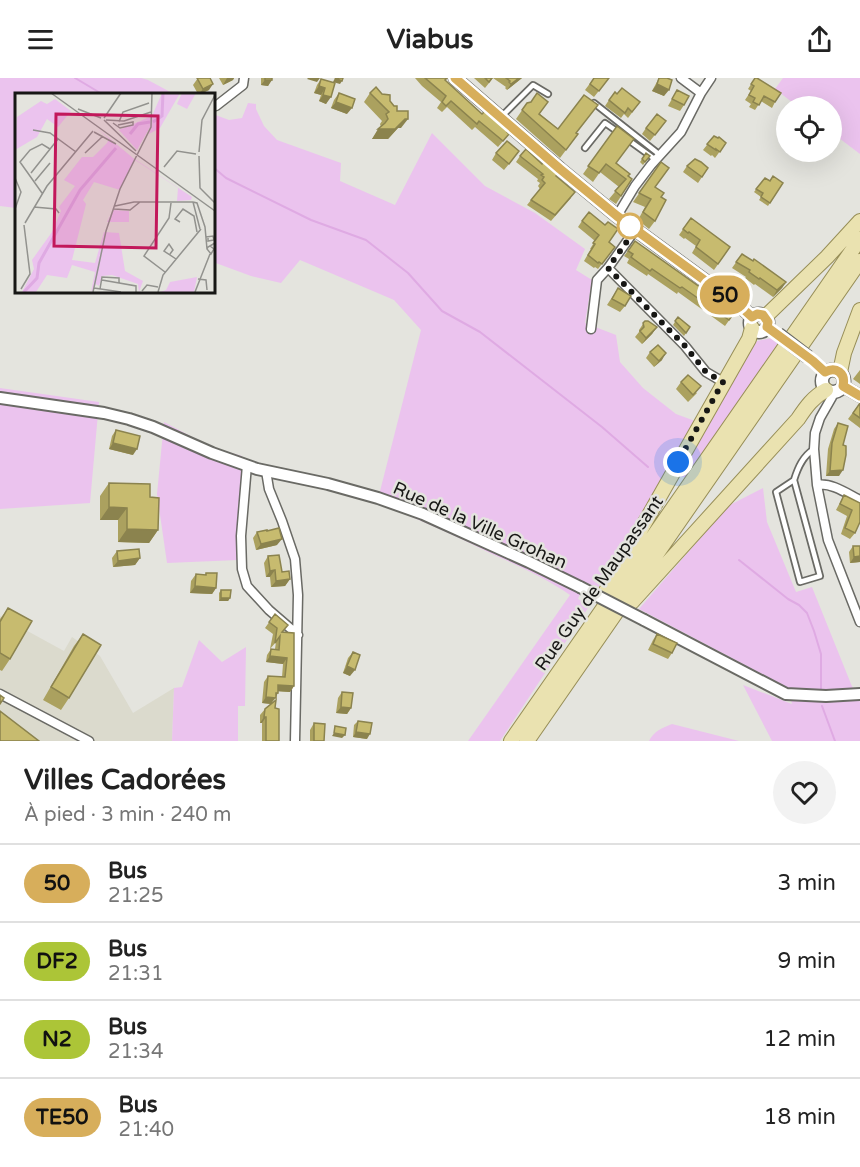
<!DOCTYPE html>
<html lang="fr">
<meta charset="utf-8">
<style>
:root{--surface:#fff;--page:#f2f2f2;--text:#222;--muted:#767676;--line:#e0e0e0}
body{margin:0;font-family:"Varela Round",sans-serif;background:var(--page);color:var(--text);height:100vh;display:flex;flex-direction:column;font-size:22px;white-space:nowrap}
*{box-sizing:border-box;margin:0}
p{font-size:20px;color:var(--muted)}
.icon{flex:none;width:33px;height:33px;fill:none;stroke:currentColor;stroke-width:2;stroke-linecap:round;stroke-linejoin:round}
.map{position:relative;height:663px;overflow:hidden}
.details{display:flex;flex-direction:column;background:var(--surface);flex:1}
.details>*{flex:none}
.badge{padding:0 12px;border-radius:20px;font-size:21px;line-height:39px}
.fabs{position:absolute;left:776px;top:18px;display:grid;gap:12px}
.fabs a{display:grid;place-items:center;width:66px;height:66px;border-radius:50%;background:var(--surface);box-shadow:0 6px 24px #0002;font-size:30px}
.you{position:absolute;width:30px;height:30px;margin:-15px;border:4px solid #fff;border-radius:50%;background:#1a73e8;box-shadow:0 0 0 9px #1a73e833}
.map>.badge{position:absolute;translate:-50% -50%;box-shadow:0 0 0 3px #fff}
.round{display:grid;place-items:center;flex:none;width:63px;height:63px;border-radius:32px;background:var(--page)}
.head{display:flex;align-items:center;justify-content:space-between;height:102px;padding:0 24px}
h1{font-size:28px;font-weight:700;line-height:45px}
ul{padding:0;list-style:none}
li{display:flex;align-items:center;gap:18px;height:78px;padding:0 24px;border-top:2px solid var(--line)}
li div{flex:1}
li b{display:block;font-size:22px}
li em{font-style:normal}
li .badge{min-width:66px;font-weight:700;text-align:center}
header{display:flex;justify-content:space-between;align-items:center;height:78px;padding:0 24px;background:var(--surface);font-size:27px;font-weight:700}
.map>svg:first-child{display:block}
.built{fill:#dbdacd}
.green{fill:#ebc3ee}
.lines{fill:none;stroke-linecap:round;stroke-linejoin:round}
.stream{stroke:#dfaae3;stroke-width:2}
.service-casing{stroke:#6a6a65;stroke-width:8}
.minor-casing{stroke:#6a6a65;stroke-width:11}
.tertiary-casing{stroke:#6a6a65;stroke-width:14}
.secondary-casing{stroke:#6a6a65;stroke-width:15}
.primary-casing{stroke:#978e57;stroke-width:16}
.service{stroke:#fff;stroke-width:4.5}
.minor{stroke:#fff;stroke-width:8}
.tertiary{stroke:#fff;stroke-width:10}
.secondary{stroke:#fff;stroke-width:12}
.primary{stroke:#eae2b0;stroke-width:14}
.tertiary-bridge-casing{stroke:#6a6a65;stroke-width:14;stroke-linecap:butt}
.secondary-bridge-casing{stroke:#6a6a65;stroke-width:15;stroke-linecap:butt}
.tertiary-bridge{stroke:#fff;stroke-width:10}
.secondary-bridge{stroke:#fff;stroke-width:12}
.wall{fill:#aba15f}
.shaded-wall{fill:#8b834e}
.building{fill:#c7bb6f;stroke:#8b834e;stroke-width:1.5}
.line-casing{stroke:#fff;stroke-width:14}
.line{stroke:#d7ae5b;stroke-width:9}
.walk{stroke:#171715;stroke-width:6;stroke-dasharray:0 10.8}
.stop-dot{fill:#fff;stroke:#d7ae5b;stroke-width:3}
.labels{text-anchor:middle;stroke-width:5;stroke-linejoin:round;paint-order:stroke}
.street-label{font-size:18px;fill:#171715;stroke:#e4e4de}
.inset-river{fill:none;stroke:#dfaae3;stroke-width:3}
.inset-road{fill:none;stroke:#92928e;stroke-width:1.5}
.view{fill:#c2185b;fill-opacity:0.15;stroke:#c2185b;stroke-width:3}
.inset-edge{fill:none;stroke:#171715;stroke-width:3}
</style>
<header><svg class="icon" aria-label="menu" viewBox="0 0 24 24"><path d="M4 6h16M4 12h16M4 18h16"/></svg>Viabus<svg class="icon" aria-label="share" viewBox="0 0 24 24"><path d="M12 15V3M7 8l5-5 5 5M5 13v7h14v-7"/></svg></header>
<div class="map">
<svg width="860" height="663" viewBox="0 0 860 663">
<rect width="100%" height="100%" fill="#e4e4de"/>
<!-- built -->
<path class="built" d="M0,538L64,573L72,559L100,578L133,635L174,610L172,663H0Z"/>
<!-- green -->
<path class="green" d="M0,0H141L148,2L174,16H16V130L0,128Z
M783,0H860V76L831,54V28H797L775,11Z
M248,25L256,26V31L264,48L277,62L341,85L340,103L395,127L432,55L485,108L535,135L585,171L576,192L592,202L585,245L616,257L620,284L643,310L676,336L706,347L757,263L772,260L778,265L687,400L667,394L598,510L585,504L578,521L590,527L500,663H468L570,517C546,500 519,488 492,476C454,457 416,440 377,425L421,252L394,222L300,182L281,205L251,198L213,184V36L229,42L242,40Z
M0,310L99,324L90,425L0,431Z
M164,344L211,369L242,378V416L238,482L167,485L157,416Z
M763,410L767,444L796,514L812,509L851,606L860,624V663H772L743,607L792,626L787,609L639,531L728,428Z
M199,562L222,584L246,569L245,628H238V663H172L174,610L182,609Z
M672,646L739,663H649C654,653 662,650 672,646Z"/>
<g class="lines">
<!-- stream -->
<path class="stream" d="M75,0L102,16
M213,89L226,100L311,142L366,162L408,195L442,233L480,254L602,349L648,389
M739,482L788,521L799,527L807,535L814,553L821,576V611
M822,628L835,663"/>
<defs>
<path id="service" d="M594,25L660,77
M501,39L533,7L548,16
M627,61L656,82
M585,70L605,45L618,54
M794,402L776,414L800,504L820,498L794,402C798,389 803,378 814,371"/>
<path id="minor" d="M681,0L701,15
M216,28L243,7L244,0
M617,138L635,108L651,87L681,54L701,15L711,0
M608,190L685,268L706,294L723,304
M591,251L597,202L608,190L635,152
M833,314L832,319L820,340L815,355L814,371L817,407L828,462L860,544
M247,387L241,458L242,491L247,508L269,532L298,557
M266,393L269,411L282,443L295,481L298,517L295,663
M817,407C831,404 848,416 860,422
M0,616L89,663"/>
<path id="tertiary" d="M843,308L860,318
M0,320L104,335L129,341L153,349L212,375L257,391L328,406L378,420L423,436L529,484L580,509
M644,542L786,616L826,618L860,616"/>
<path id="secondary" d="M455,0L560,91L617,138L741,229L752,239
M750 245a9 9 0 1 1 18 0a9 9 0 1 1-18 0Z
M822 303a11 11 0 1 1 22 0a11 11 0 1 1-22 0Z"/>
<path id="primary" d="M766,238L827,179L860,143
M840,294L844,275L860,232
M606,513L749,261L752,250
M632,524L798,341C806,329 813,319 826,312
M511,663L860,161
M527,663L860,183"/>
</defs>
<!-- service casing -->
<use href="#service" class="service-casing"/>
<!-- minor casing -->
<use href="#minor" class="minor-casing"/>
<!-- tertiary casing -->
<use href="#tertiary" class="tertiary-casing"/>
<!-- secondary casing -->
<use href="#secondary" class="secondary-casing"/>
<!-- primary casing -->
<use href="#primary" class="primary-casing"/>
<!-- service -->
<use href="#service" class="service"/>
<!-- minor -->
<use href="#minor" class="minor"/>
<!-- tertiary -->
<use href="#tertiary" class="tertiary"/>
<!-- secondary -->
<use href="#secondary" class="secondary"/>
<!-- primary -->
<use href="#primary" class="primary"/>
<defs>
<path id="tertiary-bridge" d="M580,509L644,542"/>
<path id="secondary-bridge" d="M778,256L808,279"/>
</defs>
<!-- tertiary-bridge casing -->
<use href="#tertiary-bridge" class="tertiary-bridge-casing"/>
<!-- secondary-bridge casing -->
<use href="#secondary-bridge" class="secondary-bridge-casing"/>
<!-- tertiary-bridge -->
<use href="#tertiary-bridge" class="tertiary-bridge"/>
<!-- secondary-bridge -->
<use href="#secondary-bridge" class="secondary-bridge"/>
</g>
<!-- wall -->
<path class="wall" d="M198,0L209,12L201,16H198L193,7Z
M219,0H234L233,2L223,7Z
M261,0H272L268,8L261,7Z
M415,0H447L445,3L504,62L498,69L475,49L472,52L447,29L442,34L437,30L441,24L422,8Z
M474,0H493L485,10Z
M493,0H522L507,12L505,10L506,9Z
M594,0H609L594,19L585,12Z
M659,0H667L664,18L652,13Z
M755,0L775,24L772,30L761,23L755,32L749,29L751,26L745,22L751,13L748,11Z
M321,1L335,5L326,26L319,23L321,17L314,15L317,7Z
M677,12L684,27L680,33L668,28Z
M339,15L347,36L331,30L334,22Z
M370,15L397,33L401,50H398L388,61H372L381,49L380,46L382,43L364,24Z
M617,16L640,24L628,40L624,36L621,40L605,28L609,22Z
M527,25L558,51L577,55L572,64L560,80L516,41Z
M666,43L650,63L642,56L646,50Z
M617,48L616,85L632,101L616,126L609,121L619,109L600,94L593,104L583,96Z
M714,58L726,65L715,80L712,77L711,78L703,72Z
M496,75L514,80L504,92L492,82Z
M646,75L650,78L643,87L640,84Z
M520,78L556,98L571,120L551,143L527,127L540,111L538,108L540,105L537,103L538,101L516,84Z
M661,84L655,109L661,119L655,143L649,151L638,142L645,129L633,124Z
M687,88L708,90L698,105L683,94Z
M765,100L770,103L783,105L768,128L759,122L761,119L754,114Z
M691,140L730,169L714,192L692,175L696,168L685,160L684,161L679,157Z
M582,143L615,169L598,191L595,189L594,190L584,183L591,171H590L595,163L578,149Z
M635,163L735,234L725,248L678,214L677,216L648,196L647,198L627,185L629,181L624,178Z
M742,176L786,204L782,210L773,219L755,206L754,207L745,200L746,199L732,190Z
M618,210L625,228L620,234L607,227Z
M678,239L690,249L684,258L673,247Z
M645,243L657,249L652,256L642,266L635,259L639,254V252Z
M650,274L662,282L654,289L646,280Z
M860,292V306L853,301Z
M681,304L697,315L688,324L676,311Z
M860,325V350L848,341Z
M838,345L843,367L839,398H826L828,371L834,351Z
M116,352L133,377L109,371L112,358Z
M109,405L150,419L158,452L149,465L118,464V442H100V418Z
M844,417L860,425L855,455L850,461L841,456L847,438L836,432Z
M267,453L277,467L256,472L253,460L257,454Z
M853,468L860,484L850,485L849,474Z
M117,473L140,480L135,487L113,489L112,480Z
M268,478L282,494L290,501L285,508L271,509L270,499H266L264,485Z
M206,495L216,510L212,516L190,515L191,503L196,496L205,497Z
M221,512L230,520L228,523H219V515Z
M8,530L10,581L2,593L0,592V541Z
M275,536L282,554L294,608L290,614L278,613L276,620L272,624L275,630L279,663H262V645H260V637L265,631L271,626L262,625L264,604L268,598L282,599L283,586L266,584L267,577L271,571H275L276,564L270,571L273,556L265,550Z
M83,556L69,620L61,632L43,622L74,568Z
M657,556L672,575L668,581L648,572L653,562Z
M353,574L350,598L343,595L348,580Z
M342,614L351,630L347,636L336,635L338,620Z
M358,643L367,661L353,659L354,647Z
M314,645L324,663H310V652Z"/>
<!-- shaded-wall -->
<path class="shaded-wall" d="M227,0H234L233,2L223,7Z
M308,0H320L317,4L307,1Z
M335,0L342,3L340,6L333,4Z
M519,0H522L507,12L511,6Z
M265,2H272L268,8L261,7Z
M213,6L209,12L199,16L203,11Z
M657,6L669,12L664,18L652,13Z
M319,8L325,10L321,17L314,15Z
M323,17L331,19L326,26L319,23Z
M336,24L352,30L347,36L331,30Z
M405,41H408L401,50H398L388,61H372L378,51Z
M786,204L782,210L773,219L777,212Z
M657,249L652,256L642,266L646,260Z
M666,275L662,282L654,289L659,283Z
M113,365L137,371L133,377L109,371Z
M843,392L839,398H826L830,393Z
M109,429L127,430L118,442H100Z
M127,451L158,452L149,465L118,464Z
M282,461L277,467L256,472L261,466Z
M860,478V484L850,485L854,479Z
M140,480L135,487L113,489L118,483Z
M275,492L270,499H266L270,493Z
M290,501L285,508L271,509L276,503Z
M195,508L216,510L212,516L190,515Z
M221,520H230L228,523H219Z
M270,578L287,580L283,586L266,584Z
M347,588L355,592L350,598L343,595Z
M278,607L294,608L290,614L273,613Z
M276,615H278L271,626L262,625L266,619Z
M341,629L351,630L347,636L336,635Z
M264,639H266L262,645H260Z
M356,654L370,656L367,661L353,659Z
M334,655L345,657L342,660L332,658Z"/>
<!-- building -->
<path class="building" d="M197,0H210L213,6L203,11Z
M265,0H272V2H265Z
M335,0H343L342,3Z
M425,0H447L445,2L482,36L485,33L495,41L496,39L509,50L507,54L509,56L503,63L479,43L477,46L451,23L446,28L442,24L446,18Z
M485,0H492L489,4Z
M506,0H519L511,6L509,4L510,3Z
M594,0H609L599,13L590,6Z
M659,0H667L672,2L669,12L657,6Z
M755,0H757L781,15L775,24L764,18L759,27L753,24L755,20L749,17L754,8L751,6Z
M321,1L335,5L331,19L323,17L325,10L319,8Z
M376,9L382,16L390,17V23L394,28H397V33H408V41H405L395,51H378L385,45L388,41L386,36L389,34L370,15Z
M622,10L640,24L632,34L628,30L625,35L609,22L615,14L617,16Z
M677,12L689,18L684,27L672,21Z
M339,15L355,21L352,30L336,24Z
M537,15L548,24L539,36L558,51L584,17L598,27L576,55L578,56L566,72L522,32L527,25L531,24Z
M657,36L666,43L655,57L646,50Z
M617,48L634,61L616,85L630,96L628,98L632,101L621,118L615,113L626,101L606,86L599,95L588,88Z
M714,58L718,60L719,59L726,65L720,74L716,71V72L707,66Z
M507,63L519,73L509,86L496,75Z
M526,71L542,86L543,84L558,96L556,98L575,114L555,137L531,122L545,105L542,102L544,99L541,97L543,96L520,78Z
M646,75L650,78L645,84L642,81Z
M695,81L701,84L708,90L702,99L687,88Z
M661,84L669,90L655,109L664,115L661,119L666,122L655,143L643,134L651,121L639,115Z
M773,98L783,105L770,125L761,119L763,115L756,111L765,100L770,103Z
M589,134L605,147L608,144L618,151L609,164L615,169L602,186L599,184L598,185L588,177L595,166L593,165L599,157L582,143Z
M691,140L730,169L718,186L696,169L700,162L689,154L688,155L683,151Z
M635,163L735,234L729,242L682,209L680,210L652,191L650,193L631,179L633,176L628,173Z
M742,176L753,183L754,181L786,204L777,212L760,200L759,201L749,194L750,192L736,184Z
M618,210L631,218L625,228L612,221Z
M678,239L690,249L686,255L675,243Z
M645,243H648L657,249L646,260L640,253L644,249L643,245Z
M658,267L666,275L659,283L650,274Z
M688,297L701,308L693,317L681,304Z
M860,325V340L853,335Z
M838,345L848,348L843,367L846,368V377L843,392L830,393L832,365Z
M116,352L140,358L137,371L113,365Z
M109,405L150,406V419L159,420L158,452L127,451V430L109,429Z
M844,417L860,425V444L855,455L845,450L852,432L840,426Z
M279,450L282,461L261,466L257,454L267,452V453Z
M853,468H860V478L854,479Z
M139,471L140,480L118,483L117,473Z
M279,477L282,494L289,493L290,501L276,503L275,492L270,493L268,478Z
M206,495H217L216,510L195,508L196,496L206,497Z
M221,512H231L230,520H221Z
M8,530L32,543L10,581L0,575V544Z
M275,536L288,547L282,554L294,555V608L278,607V615H276V620L266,619L268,598L285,599L287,580L270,578L271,571L279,572L280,558L275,565L277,550L269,544Z
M83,556L101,567L69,620L51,609Z
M657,556L677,565L672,575L653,566Z
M353,574L360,577L355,592L347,588Z
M342,614L353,615L351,630L341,629Z
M0,617L4,620L0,626Z
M276,622L275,630L279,631V663H266V639H264L265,631Z
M0,633L39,663H0Z
M358,643L372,645L370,656L356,654Z
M314,645L325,646L324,663H314Z
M335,648L346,650L345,657L334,655Z"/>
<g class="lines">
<defs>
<path id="line" d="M455,0L560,91L617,138L741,229L752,239L757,236L763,237L768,244L767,249L813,283L825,294C836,288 846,295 843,308L860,318"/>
</defs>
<!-- line casing -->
<use href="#line" class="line-casing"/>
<!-- line -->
<use href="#line" class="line"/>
<!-- walk -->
<path class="walk" d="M630,148L635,152L608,190L685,268L706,294L723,304L678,384"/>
</g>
<!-- markers -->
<circle class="stop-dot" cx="630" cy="148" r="12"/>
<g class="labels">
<!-- street labels -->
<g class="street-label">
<text transform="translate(480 447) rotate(24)" y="6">Rue de la Ville Grohan</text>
<text transform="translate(599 505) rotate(-55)" y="6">Rue Guy de Maupassant</text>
</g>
</g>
<!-- overview -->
<g transform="translate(15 15)">
<rect width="200" height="200" fill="#e4e4de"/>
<path d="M147,0H165L145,35L134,41L135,34L122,57L104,37L137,23ZM167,0H181L172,16L162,11ZM40,6L56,18L43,34L32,26L22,44L0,57L2,24L26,8L32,11ZM82,35L118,65L177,104L176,107L162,108L163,95L120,67L105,97L79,89L68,107L71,111L57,167L80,170L89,139L104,140L110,178L128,188L124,199L123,191L97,182L87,183L84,193L81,191L76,199L80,179L57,172L52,185L32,182L21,199H7L19,176L17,167L37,139L46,118L44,114L60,93L49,87L67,64H78L92,50L94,46ZM98,117L114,118V129H92ZM182,184L179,199H145L151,197L155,189Z" fill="#ebc3ee"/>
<path class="inset-river" d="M138,29L147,23L148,0M115,41L123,31L135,29M9,199L22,185L24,170L65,97L101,55"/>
<path class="inset-road" d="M36,0L200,118M63,16L86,25M89,25L106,0M89,27L121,58M91,27L109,28L136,19M104,29L108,19L134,10M98,30L105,35L118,32V29L103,32M18,37L35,40L61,59M79,39L101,51M184,59L187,27L200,2M70,60L88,43M184,63L185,95L200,110M149,74L162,58L181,61M16,80L43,46M0,85L6,99L0,116M20,88L35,70M27,100L5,69L15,57L27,51L35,56M178,109L182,110L190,134L192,156M178,109L185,136M100,113L119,109H178M19,114L41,116L44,120M99,116L115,117L125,109M165,129L160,126L168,116L179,123L182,139M10,130L32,93L78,38M191,144L198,143L199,147L193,148V145M195,153L199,156L196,161L192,156L193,154L200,150M155,161L158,157L154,151L149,158L161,166M150,179L129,163L154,125L156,110M183,186L191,187L192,197M87,187L121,193V199M79,195L106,199M6,196L15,181L9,132M85,196L87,184L104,185V190M127,198L132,192L143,194M78,199L91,138L105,96L136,34L137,0M143,199L148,182L186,136M180,199L195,161"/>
<path class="view" d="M41,21L143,23L141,155L39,153Z"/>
<rect width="200" height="200" class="inset-edge"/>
</g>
</svg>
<div class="fabs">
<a><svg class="icon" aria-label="locate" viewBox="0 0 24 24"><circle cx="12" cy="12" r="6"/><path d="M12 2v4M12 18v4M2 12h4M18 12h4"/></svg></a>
</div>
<div class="you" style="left:678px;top:384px"></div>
<b class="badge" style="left:725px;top:217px;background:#d7ae5b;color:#111">50</b>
</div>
<section class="details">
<div class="head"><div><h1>Villes Cadorées</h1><p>À pied · 3 min · 240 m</p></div><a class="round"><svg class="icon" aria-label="heart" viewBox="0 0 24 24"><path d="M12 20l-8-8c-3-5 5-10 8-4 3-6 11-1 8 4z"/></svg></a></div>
<ul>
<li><span class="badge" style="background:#d7ae5b;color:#111">50</span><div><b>Bus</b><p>21:25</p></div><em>3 min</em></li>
<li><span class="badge" style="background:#acc537;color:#111">DF2</span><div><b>Bus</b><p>21:31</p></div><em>9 min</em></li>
<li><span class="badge" style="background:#acc537;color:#111">N2</span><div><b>Bus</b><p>21:34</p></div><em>12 min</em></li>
<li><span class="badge" style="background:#d7ae5b;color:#111">TE50</span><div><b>Bus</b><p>21:40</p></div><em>18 min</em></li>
</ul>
</section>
